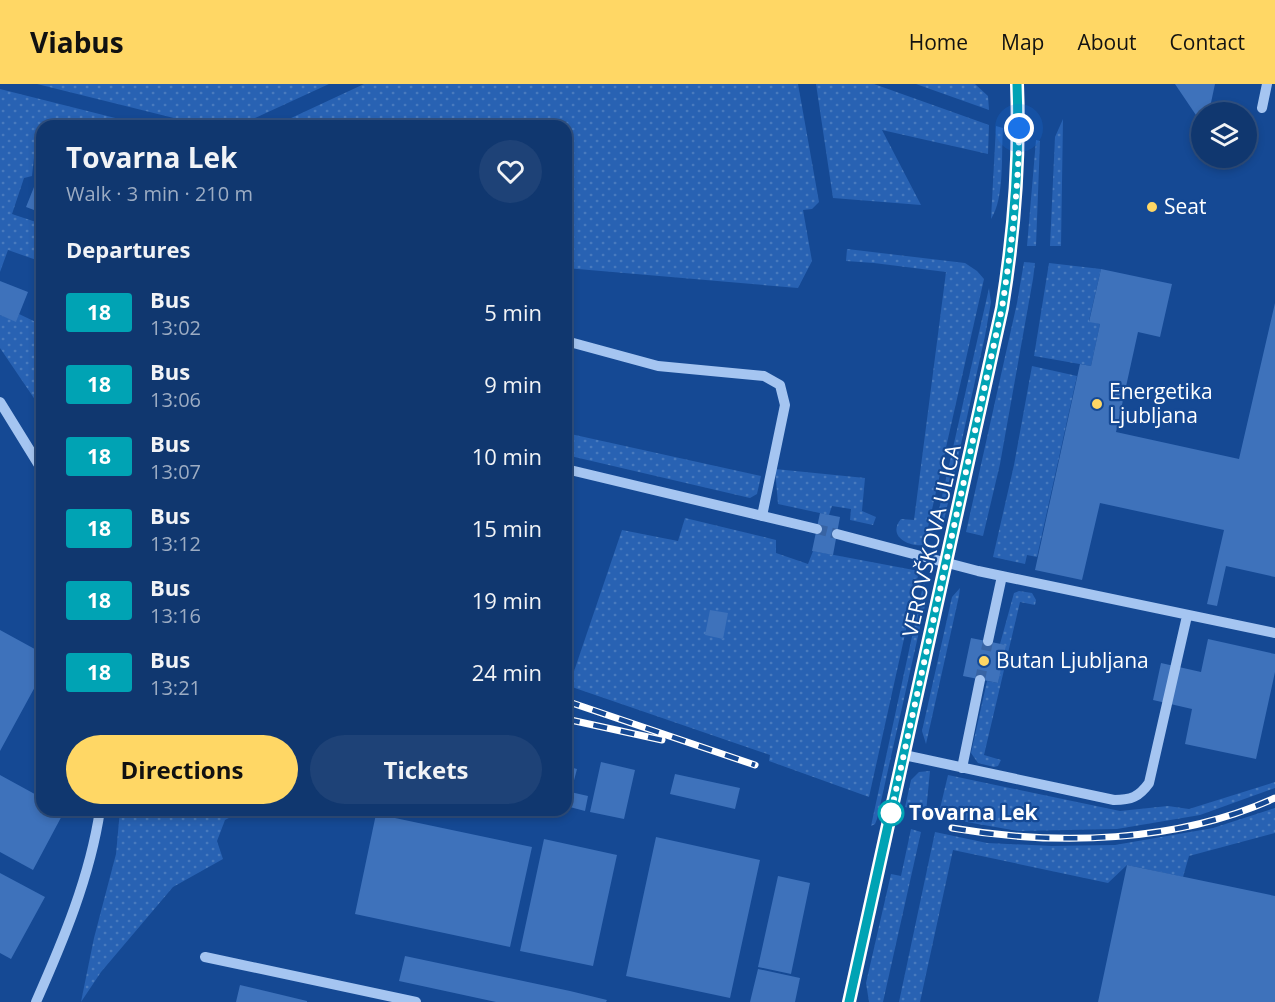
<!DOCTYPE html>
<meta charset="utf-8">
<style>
:root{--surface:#10376f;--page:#1e4277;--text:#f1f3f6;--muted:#9cacc3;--line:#305182;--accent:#ffd765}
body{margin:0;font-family:"Open Sans",sans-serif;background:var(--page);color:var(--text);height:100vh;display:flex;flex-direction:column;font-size:22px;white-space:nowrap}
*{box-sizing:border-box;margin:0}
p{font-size:20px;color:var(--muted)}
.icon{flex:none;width:33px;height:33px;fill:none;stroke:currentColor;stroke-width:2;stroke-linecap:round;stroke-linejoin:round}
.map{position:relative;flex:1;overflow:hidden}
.panel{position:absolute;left:36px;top:36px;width:536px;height:696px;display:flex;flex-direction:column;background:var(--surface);border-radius:18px;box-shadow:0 3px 9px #0003,0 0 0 2px var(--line)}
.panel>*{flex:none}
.badge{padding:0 12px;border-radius:4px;font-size:21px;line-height:39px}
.controls{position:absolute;left:1191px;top:18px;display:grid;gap:12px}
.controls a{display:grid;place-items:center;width:66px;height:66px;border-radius:50%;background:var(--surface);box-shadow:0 3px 9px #0003,0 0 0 2px var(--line);font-size:30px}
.you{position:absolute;width:30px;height:30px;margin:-15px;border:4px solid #fff;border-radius:50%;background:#1a73e8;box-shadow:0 0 0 9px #1a73e833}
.map>.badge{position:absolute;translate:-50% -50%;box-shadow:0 0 0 3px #fff}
h2{padding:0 30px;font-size:22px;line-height:54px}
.round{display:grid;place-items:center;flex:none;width:63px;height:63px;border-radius:32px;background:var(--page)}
.headline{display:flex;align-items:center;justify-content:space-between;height:102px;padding:0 30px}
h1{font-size:28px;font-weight:700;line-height:45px}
.cta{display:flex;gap:12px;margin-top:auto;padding:12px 30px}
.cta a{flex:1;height:69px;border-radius:36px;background:var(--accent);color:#111;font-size:24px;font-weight:700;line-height:69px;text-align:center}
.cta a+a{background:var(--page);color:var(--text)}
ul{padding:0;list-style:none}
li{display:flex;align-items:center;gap:18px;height:72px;padding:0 30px}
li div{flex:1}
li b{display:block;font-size:22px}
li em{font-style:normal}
li .badge{min-width:66px;font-weight:700;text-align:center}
header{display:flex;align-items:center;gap:36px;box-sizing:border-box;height:84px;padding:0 30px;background:var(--accent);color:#111}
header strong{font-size:28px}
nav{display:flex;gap:33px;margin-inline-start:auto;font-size:21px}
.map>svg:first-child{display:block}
.grass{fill:url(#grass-dots)}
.building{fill:#3e72bb}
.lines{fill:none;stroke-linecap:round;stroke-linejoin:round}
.minor-tunnel{stroke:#3864a4;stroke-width:10;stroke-dasharray:10 5;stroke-linecap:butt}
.minor{stroke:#a5c5f1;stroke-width:10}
.rail-casing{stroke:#fff;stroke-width:7}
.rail{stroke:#154994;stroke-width:4.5;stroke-dasharray:14;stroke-linecap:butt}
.line-casing{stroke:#fff;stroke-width:14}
.line{stroke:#00a3b4;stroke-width:9}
.walk{stroke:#fff;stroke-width:6;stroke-dasharray:0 10.8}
.poi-dot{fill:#ffd765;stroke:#154994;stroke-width:2}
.stop-dot{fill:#fff;stroke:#00a3b4;stroke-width:3}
.labels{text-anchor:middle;stroke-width:4.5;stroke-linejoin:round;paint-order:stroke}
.poi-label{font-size:21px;fill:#fff;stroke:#154994;text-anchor:start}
.street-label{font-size:21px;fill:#fff;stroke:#154994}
.stop-label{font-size:21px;font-weight:bold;fill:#fff;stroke:#154994;text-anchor:start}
</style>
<header>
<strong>Viabus</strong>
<nav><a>Home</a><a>Map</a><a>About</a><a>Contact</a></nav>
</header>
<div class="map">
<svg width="1275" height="918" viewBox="0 0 1275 918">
<defs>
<pattern id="grass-dots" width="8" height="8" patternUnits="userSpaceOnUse" patternTransform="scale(1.5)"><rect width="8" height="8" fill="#2862b3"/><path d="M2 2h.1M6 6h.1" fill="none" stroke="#487abe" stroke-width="1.8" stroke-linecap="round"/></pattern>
</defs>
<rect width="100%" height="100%" fill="#154994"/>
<!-- grass -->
<path class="grass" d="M37,0H329L238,42H206Z
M364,0H798L819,118L812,125L803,126L812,177L798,204L566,184L567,170L566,169V42H274Z
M816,0H874L989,41L988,70L882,46L921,121L833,114Z
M916,0H975L988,12L989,26Z
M0,5L147,42H42V76L34,74L32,92L24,94L12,130L42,140V178L8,166L0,188Z
M1063,35L1061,162H1050L1055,53Z
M996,42L1003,44C1001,69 1005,114 991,135Z
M1036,56L1040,57L1036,162H1027Z
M847,165L965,179L977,187L984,195L924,461C908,463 887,452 901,435L914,436L946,188L874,179L846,177Z
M1024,178L1035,179L1033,195L1000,380L983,452L966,448L1017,219Z
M1049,179L1101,185L1089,237L1100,240L1091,282L1034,272Z
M989,204L991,218L985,252L943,441L936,439Z
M19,230L42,241V326L0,264V231L16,237Z
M1032,282L1077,292L1037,473L1027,471L1025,480L993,473L1014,381Z
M566,349L761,392L757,410L750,414L566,371Z
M775,385L865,394L862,427L876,433L873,441L850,436L851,425L832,422L829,431L778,420Z
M685,434L776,456V469L808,480L813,467L919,487L869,713L769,677L770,671L569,602L622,446L678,457Z
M924,497L927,512L877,735L875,740L871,742Z
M960,504L959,512L926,660L922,647L952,513Z
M1019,507L1032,509L1036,516L1035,521L1020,518L984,671L1001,676L998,682L994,683L978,679L971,669L987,597L998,599L1005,561L1000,560L1014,509Z
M930,687L926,728L905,723L911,696L919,688Z
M948,691L1120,727L1168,722L1189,725L1275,698V704L1200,731L1117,745L1018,747L938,733Z
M1275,724V749L1189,772L1183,793L1127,781L1108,799L953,766L920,918H899L935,748L987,759L1052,762L1115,761L1213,744Z
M120,726H244L225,736L217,757L223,775L173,803L101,888L81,918L94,854L116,770Z
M911,745L921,748L883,918H869L866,899L891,790L901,792Z"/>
<!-- building -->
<path class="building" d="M1175,0H1215L1209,28H1202V40Z
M36,98L42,100V129L26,123Z
M1101,185L1172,200L1160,253L1138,248L1116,348L1239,375L1275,219V493L1226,482L1217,522L1207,520L1224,446L1100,419L1082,496L1035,486L1080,280L1091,282L1100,240L1089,238Z
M0,197L28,208L16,238L0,231Z
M820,429L840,433L833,471L812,467Z
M710,526L728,529L723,555L705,551Z
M0,546L42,569V590L0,667Z
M971,554L1006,561L998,599L963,592Z
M1208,555L1275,570V588L1256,675L1185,660L1192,625L1153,616L1161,579L1201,588Z
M601,678L635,686L624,735L590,728Z
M566,682L577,685L572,704L566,703Z
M675,690L740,704L735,725L670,710Z
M0,691L42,714V726H65L33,786L0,768Z
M566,707L588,712L585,727L566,722Z
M510,726H541L539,734Z
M376,730L532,763L510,863L355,830Z
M656,753L760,776L730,914L626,892Z
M544,755L617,771L593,882L520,867Z
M1127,781L1275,812V918H1098Z
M0,789L45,813L11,875L0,869Z
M778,792L810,799L791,890L758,883Z
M405,872L570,907L607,916L606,918H496L399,897Z
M758,885L800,894L795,918H750Z
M240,901L307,917V918H236Z"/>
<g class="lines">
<!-- minor-tunnel -->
<path class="minor-tunnel" d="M817,445L837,450
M980,596L988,557"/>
<!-- minor -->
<path class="minor" d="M1262,24L1267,0
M566,257L658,282L764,292L780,301L785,321L762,432
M0,318L42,386
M566,385L817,445
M837,450L978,487L1275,549
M988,557L1002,492
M904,671L1114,716C1131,716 1139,713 1149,699L1187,532
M962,684L980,596
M205,873L416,918
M36,918C63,857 90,793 100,726
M849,918C884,762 919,606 953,450C987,299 1024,156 1017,0"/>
<defs>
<path id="rail" d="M566,617L755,681
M566,635L662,656
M952,744C1057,762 1176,759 1275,714"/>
</defs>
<!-- rail casing -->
<use href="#rail" class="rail-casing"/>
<!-- rail -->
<use href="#rail" class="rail"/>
</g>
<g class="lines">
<defs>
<path id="line" d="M849,918L1002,224C1014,150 1020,76 1017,0"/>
</defs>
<!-- line casing -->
<use href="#line" class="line-casing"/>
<!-- line -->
<use href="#line" class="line"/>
<!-- walk -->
<path class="walk" d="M891,729L889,738L1002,224C1011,165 1019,105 1019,44"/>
</g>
<!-- markers -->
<g class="poi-dot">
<circle cx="1152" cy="123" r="6"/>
<circle cx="1097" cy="320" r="6"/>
<circle cx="984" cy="577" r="6"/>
</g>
<circle class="stop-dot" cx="891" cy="729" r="12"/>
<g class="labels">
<!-- poi labels -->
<g class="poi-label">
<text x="1164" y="130">Seat</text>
<text x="1109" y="315">Energetika<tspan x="1109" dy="24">Ljubljana</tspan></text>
<text x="996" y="584">Butan Ljubljana</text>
</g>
<!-- street labels -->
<g class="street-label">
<text transform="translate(932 457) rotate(-77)" y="7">VEROVŠKOVA ULICA</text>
</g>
<!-- stop labels -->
<g class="stop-label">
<text x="909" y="736">Tovarna Lek</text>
</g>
</g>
</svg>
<div class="controls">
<a><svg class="icon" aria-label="layers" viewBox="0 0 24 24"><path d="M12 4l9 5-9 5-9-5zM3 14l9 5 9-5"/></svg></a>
</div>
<div class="you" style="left:1019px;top:44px"></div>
<section class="panel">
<div class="headline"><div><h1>Tovarna Lek</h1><p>Walk · 3 min · 210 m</p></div><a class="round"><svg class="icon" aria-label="heart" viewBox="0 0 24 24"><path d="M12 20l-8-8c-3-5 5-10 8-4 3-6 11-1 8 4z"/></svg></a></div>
<h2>Departures</h2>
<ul>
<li><span class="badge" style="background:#00a3b4;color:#fff">18</span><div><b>Bus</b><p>13:02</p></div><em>5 min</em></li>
<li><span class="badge" style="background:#00a3b4;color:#fff">18</span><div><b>Bus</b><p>13:06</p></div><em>9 min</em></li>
<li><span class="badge" style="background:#00a3b4;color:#fff">18</span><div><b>Bus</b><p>13:07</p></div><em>10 min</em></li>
<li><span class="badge" style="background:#00a3b4;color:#fff">18</span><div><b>Bus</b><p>13:12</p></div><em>15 min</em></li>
<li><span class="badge" style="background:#00a3b4;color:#fff">18</span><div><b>Bus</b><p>13:16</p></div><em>19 min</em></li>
<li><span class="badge" style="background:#00a3b4;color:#fff">18</span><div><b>Bus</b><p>13:21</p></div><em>24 min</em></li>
</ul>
<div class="cta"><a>Directions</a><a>Tickets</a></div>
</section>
</div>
